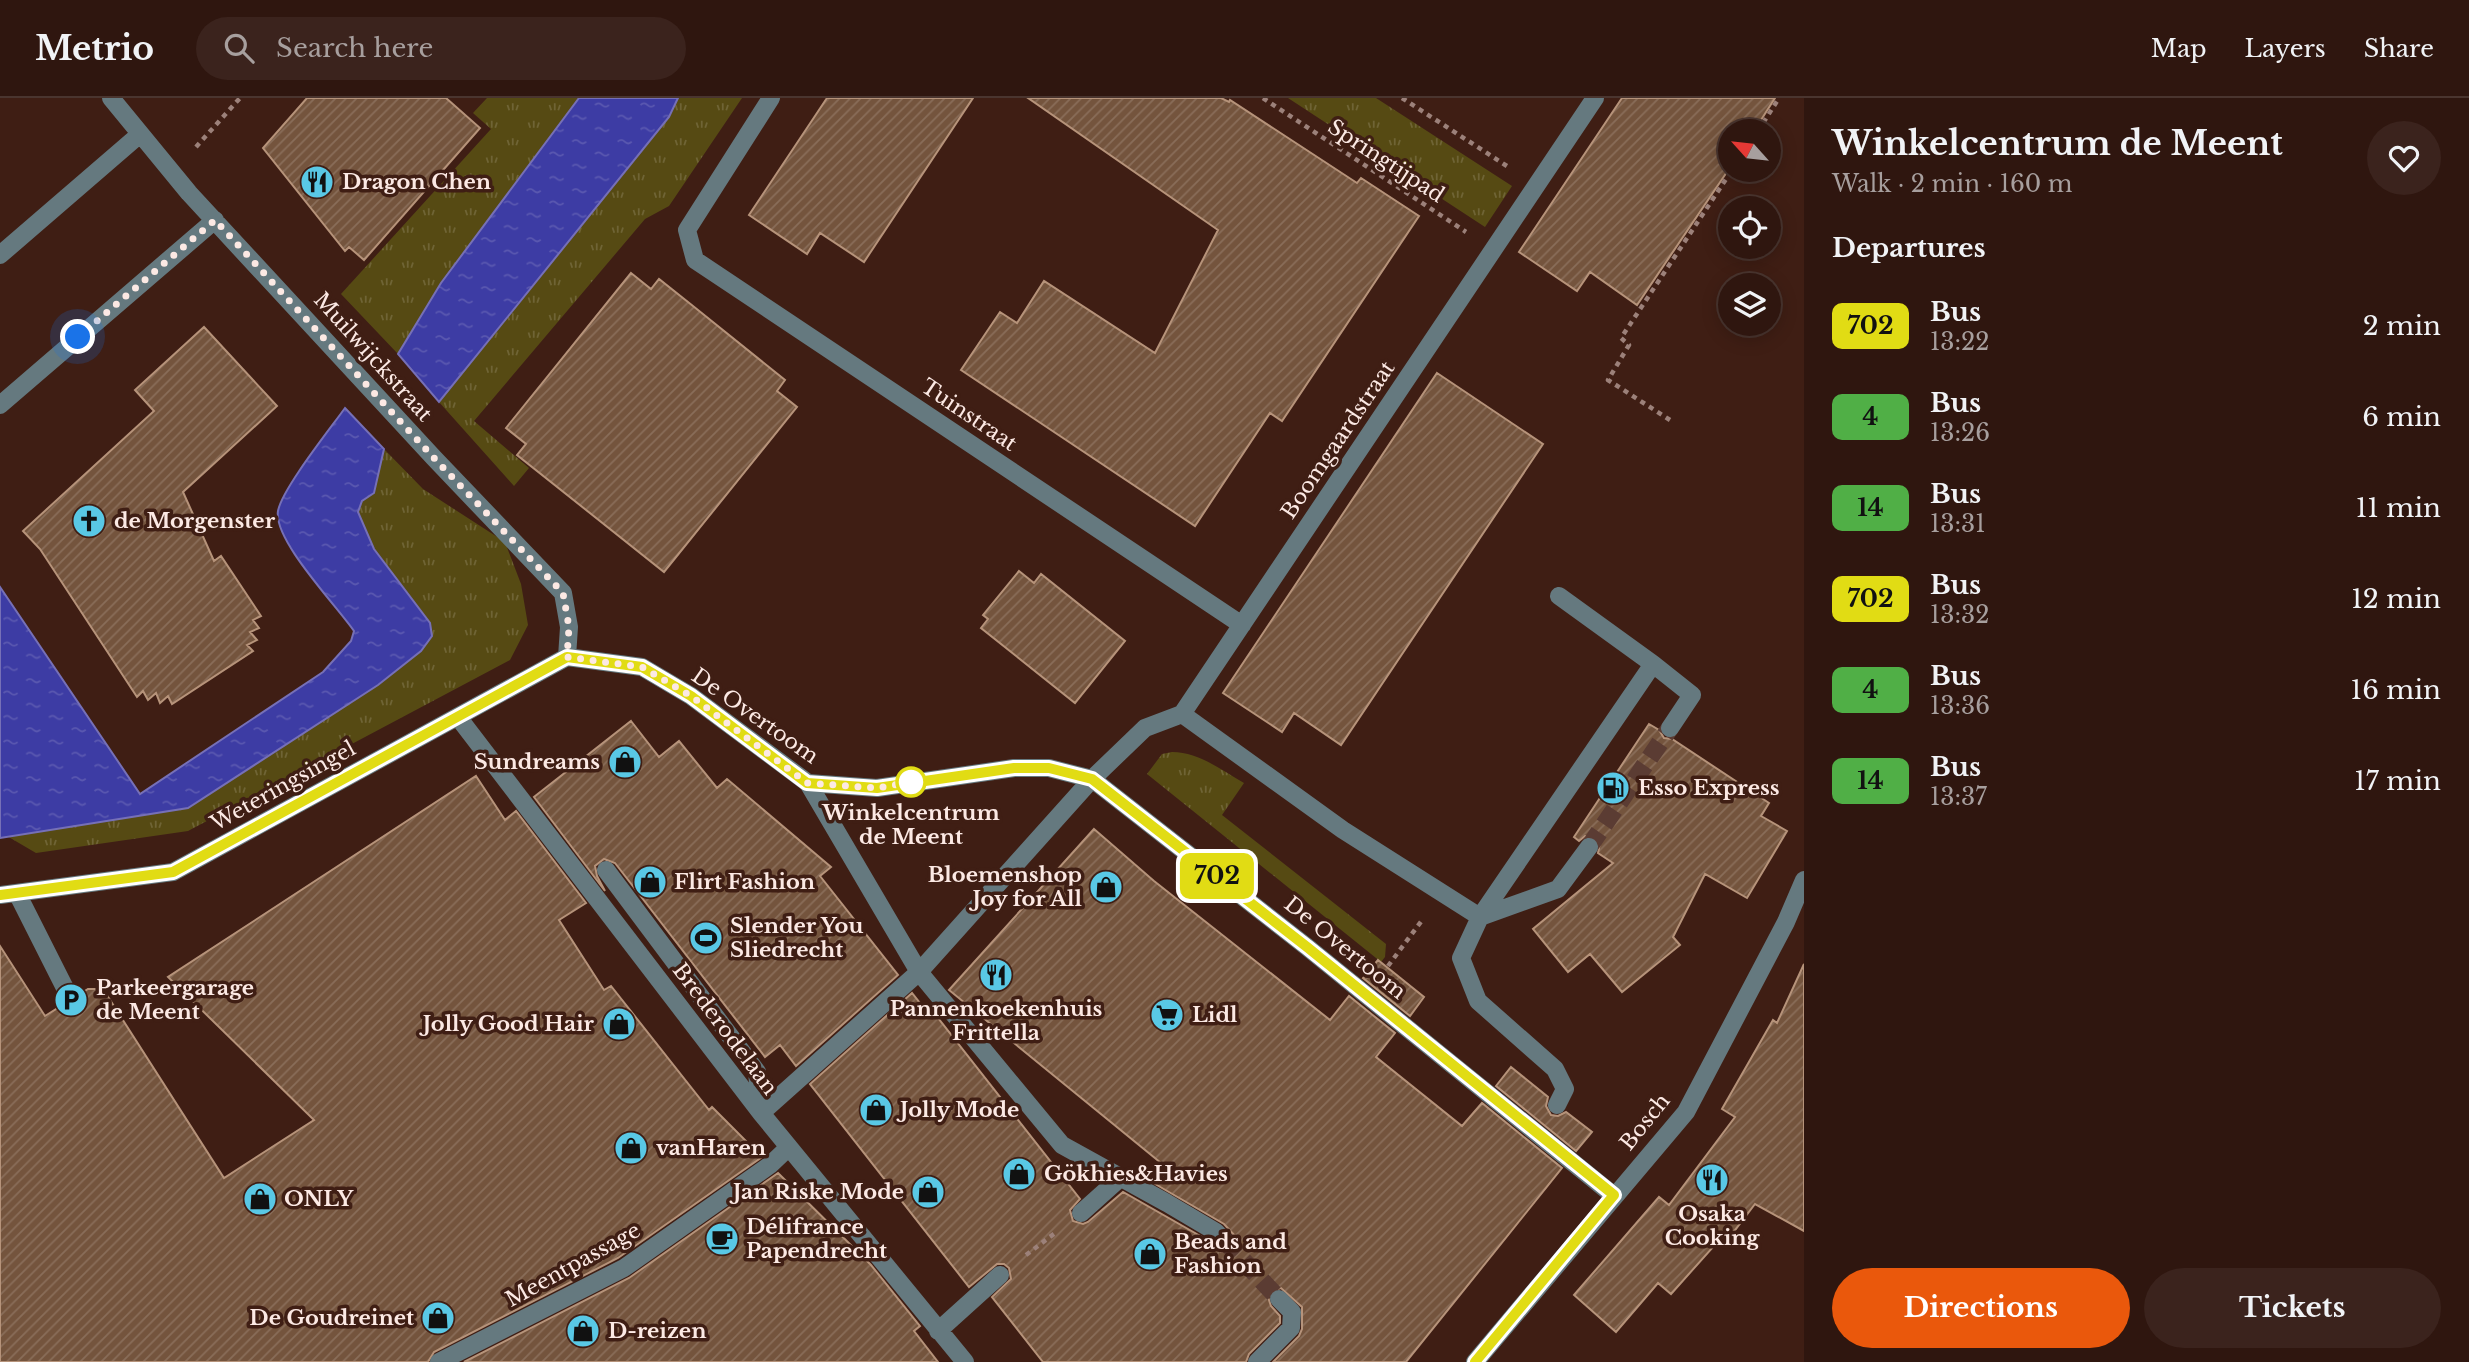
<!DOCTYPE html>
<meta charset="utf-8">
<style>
:root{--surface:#2f160f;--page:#3b231d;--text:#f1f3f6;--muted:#a79f9e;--line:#4a352f;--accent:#ea580c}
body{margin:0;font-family:"Libre Baskerville",serif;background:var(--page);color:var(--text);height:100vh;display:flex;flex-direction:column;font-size:26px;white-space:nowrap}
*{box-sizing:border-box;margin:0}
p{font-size:23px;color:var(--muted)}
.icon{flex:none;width:38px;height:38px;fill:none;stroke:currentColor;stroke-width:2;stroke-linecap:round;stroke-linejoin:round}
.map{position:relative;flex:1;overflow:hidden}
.details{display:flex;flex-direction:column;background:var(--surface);width:665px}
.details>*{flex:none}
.badge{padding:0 14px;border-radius:10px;font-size:24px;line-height:46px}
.needle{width:46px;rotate:297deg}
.tools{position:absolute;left:1718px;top:21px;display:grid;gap:14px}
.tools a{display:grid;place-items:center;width:63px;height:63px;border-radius:50%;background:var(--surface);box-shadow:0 4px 18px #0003,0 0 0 2px var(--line);font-size:35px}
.you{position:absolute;width:35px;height:35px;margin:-18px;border:5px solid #fff;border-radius:50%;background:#1a73e8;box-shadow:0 0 0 10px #1a73e833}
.map>.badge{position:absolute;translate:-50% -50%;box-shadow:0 0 0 4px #fff}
h2{padding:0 28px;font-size:26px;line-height:63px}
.round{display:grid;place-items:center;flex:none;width:74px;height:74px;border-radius:37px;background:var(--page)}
.summary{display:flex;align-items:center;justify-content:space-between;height:119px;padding:0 28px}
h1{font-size:33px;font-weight:800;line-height:52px}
.primary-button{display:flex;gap:14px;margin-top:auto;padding:14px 28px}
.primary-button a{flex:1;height:80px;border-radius:42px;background:var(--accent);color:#fff;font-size:28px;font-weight:800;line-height:80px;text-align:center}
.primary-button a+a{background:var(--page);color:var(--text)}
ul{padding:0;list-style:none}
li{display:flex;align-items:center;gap:21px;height:91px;padding:0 28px}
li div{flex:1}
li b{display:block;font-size:26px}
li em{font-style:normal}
li .badge{min-width:77px;font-weight:700;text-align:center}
header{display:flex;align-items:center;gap:42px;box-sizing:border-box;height:98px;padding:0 35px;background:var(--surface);border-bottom:2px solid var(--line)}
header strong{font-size:33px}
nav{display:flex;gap:38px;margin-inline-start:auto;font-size:24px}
.search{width:490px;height:63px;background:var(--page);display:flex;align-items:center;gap:18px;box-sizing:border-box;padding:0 24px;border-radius:38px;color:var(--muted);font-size:26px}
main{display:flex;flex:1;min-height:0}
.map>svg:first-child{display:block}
.grass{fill:url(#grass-tufts)}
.water{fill:url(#water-ripples);stroke:#7670b7;stroke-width:2}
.building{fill:url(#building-hatch);stroke:#b6937a;stroke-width:2}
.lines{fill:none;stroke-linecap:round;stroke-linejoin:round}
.minor-tunnel{stroke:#5b3c33;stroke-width:18;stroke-dasharray:18 9;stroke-linecap:butt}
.path{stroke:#9c817a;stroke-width:4.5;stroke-dasharray:5 5;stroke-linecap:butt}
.minor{stroke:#65797f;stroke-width:18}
.line-casing{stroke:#fff;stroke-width:16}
.line{stroke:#e1dc14;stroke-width:10}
.walk{stroke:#fce9e4;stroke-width:7;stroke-dasharray:0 12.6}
.stop-dot{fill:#fff;stroke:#e1dc14;stroke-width:3.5}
.labels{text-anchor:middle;stroke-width:7;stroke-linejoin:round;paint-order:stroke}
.street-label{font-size:21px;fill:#fce9e4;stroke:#3f1e14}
.poi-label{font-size:21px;font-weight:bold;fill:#fce9e4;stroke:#3f1e14;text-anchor:start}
.stop-label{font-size:21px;font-weight:bold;fill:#fce9e4;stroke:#3f1e14}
</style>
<header>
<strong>Metrio</strong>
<div class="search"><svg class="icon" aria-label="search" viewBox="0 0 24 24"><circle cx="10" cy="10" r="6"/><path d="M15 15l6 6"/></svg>Search here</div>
<nav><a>Map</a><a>Layers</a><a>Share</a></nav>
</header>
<main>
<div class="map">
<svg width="1804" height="1264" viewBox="0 0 1804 1264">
<defs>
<pattern id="grass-tufts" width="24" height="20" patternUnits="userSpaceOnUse" patternTransform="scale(1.75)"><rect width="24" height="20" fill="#564a13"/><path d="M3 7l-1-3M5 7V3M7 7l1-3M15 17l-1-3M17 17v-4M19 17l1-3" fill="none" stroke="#6f6435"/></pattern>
<pattern id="water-ripples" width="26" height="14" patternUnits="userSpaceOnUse" patternTransform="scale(1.75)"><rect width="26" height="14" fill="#3d3ca4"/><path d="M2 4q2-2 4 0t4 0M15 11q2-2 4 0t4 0" fill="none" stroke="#5a58b0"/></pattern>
<pattern id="building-hatch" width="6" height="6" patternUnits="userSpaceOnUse" patternTransform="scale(1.75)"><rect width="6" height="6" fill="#74543d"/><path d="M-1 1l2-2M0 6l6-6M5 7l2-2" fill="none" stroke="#896d59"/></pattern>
</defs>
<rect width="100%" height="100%" fill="#3f1e14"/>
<!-- grass -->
<path class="grass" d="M487,0H579L441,185L398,256L341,196L491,31L473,15Z
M678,0H742L669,108L645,121L474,323L529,370L514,388L439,304L669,19Z
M1288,0H1376L1512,88L1485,129Z
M384,351L423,391L505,444L521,486L528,527L510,562L188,733L36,755L7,738L188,710L378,587L421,553L430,524L374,451L358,414L362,403L374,395Z
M1172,654C1199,654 1221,672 1244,685L1222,717L1386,846L1385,859L1381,864L1147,676L1162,656Z"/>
<!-- water -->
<path class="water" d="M579,0H678L669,19L439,304L398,256L441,185Z
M345,310L384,351L374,395L362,403L358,414L374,451L430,525L432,538L421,553L378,587L188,710L0,740V489L140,696L323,574L351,543L354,533C337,508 273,442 278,413C282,391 330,331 345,310Z"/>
<!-- building -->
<path class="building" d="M307,0H446L480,30L364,162L349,149L345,153L263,50Z
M827,0H973L864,164L820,135L807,156L749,117Z
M1028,0H1221L1229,4L1230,2L1357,85L1361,80L1419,118L1282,323L1270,315L1195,428L961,272L1000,214L1017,225L1044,183L1155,255L1218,132Z
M1622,0H1775L1754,33H1731V68L1637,207L1590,174L1577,193L1519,154Z
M631,175L651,191L659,181L693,208L785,282L777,293L797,309L664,474L517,357L526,346L506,330Z
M204,229L277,308L183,394L214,463L221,458L261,518L253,522L259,530L250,534L257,542L247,547L253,553L172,606L168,598L160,605L156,595L148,602L143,593L137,599L40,451L23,433L154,313L135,292Z
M1437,275L1543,346L1341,647L1294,615L1282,634L1223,595Z
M1019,473L1034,485L1041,476L1125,543L1075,605L981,530L988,521L983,517Z
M631,623L659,659L679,643L717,690L727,681L831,769L820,778L898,877L796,968L780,947L765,959L615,765L604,761L595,768L597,778L605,793L534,699Z
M1649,626L1659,632L1664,640L1672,641L1769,705L1761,718L1787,733L1747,800L1705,776L1673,839L1680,847L1622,894L1590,856L1568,874L1533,831L1613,765L1598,755L1600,745L1595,740L1585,738L1579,743L1574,739Z
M476,678L505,722L516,713L586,805L559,822L604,892L611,888L709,1012L712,1009L762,1059L618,1160L434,1254L428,1264H0V848L45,918L61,908L70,913L75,912L82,903L80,896L88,891H103L224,1080L314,1022L168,879Z
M1094,731L1154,783L1330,922L1349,898L1395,935L1376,959L1462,1028L1482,1005L1562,1070L1406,1264H1273L1299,1238L1302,1231V1209L1281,1190L1271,1193L1268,1199L1271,1208L1280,1218V1225L1249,1256L1246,1264H1043L992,1199L1011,1181L1009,1170L1004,1166H997L969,1189L810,986L912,895L928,915L931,911L1080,1101L1070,1112L1073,1123L1083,1126L1088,1124L1123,1094L1209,1143L1221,1154L1233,1151L1236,1147V1139L1224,1126L1143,1079L1161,1065L949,892Z
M1378,862L1424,899L1410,918L1363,880Z
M1804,866V1133L1755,1106L1726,1144L1721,1140L1671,1196L1658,1185L1616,1234L1574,1197L1659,1099L1669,1107L1735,1019L1722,1011L1773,922L1777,925Z
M1511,969L1548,999L1546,1008L1551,1017L1558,1018L1566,1014L1592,1034L1576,1053L1496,988Z
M778,1075L871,1167L920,1228L914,1233L938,1264H464L629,1180Z"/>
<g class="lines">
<!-- minor-tunnel -->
<path class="minor-tunnel" d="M1589,749L1670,630
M1225,1143L1279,1201"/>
<!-- path -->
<path class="path" d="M1263,0L1466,134
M1402,0L1510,70
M1758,33L1779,0
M196,49L240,0
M1670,322L1608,282L1629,247L1621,240L1732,72
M1388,868L1423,821
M1026,1157L1055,1135"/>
<!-- minor -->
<path class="minor" d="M111,0L189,95L434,360L563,495L569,529L567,559
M771,0L687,132L695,162L1242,527
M0,157L139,37
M0,307L215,122
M567,559L642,569L691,598L808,685L877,690L1014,670H1049L1092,681L1307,849L1613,1097
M1653,566L1692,597L1670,630
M1182,616L1343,732L1480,819L1558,791L1589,749
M458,619L761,1015L965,1264
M808,685L919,874L1062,1047L1167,1105L1216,1134L1225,1143
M606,772L757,974L761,1015
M17,795L71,902
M0,797L173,774L567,559
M1557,1007L1565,991L1555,971L1478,903L1461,860L1480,819L1653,566L1559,498
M761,1015L919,874L1092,681L1145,630L1182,616L1595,0
M1081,1115L1120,1080
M938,1233L1000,1177
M439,1264L624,1170L770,1067L789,1049
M1257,1264L1291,1230L1292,1214L1279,1201
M1475,1264L1686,1014L1786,824L1804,782"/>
</g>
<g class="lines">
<defs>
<path id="line" d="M0,797L173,774L567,559L642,569L691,598L807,685L877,690L1014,670H1049L1092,681L1307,849L1614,1097L1475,1264"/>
</defs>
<!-- line casing -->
<use href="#line" class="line-casing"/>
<!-- line -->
<use href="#line" class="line"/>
<!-- walk -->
<path class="walk" d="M78,239L215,122L434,360L563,495L569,529L567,559L642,569L691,598L807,685L877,690L911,684"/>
</g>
<!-- icons -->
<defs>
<symbol id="restaurant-disc" viewBox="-11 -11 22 22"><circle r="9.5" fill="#59c8e5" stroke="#3f1e14"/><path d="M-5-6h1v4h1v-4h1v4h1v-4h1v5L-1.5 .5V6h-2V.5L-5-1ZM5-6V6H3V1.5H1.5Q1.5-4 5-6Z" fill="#111"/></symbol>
<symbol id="church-disc" viewBox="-11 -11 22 22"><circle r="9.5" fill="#59c8e5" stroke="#3f1e14"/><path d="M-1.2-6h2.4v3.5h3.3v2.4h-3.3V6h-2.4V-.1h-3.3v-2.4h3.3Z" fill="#111"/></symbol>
<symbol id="shop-disc" viewBox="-11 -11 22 22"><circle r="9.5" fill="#59c8e5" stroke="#3f1e14"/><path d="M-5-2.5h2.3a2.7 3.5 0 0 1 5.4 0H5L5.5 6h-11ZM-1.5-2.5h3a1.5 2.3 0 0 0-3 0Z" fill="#111"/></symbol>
<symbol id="fuel-disc" viewBox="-11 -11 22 22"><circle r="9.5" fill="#59c8e5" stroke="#3f1e14"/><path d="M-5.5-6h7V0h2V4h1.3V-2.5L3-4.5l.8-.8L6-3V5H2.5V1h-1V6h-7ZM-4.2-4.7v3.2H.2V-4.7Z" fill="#111"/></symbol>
<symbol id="stadium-disc" viewBox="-11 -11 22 22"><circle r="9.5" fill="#59c8e5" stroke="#3f1e14"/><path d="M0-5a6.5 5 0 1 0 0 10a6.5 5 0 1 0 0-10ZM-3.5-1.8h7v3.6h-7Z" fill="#111"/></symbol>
<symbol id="parking-disc" viewBox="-11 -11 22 22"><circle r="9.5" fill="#59c8e5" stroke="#3f1e14"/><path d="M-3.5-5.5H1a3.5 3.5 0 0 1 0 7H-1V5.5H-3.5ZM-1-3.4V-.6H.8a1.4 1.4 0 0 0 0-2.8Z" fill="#111"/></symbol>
<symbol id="supermarket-disc" viewBox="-11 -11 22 22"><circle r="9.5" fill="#59c8e5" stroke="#3f1e14"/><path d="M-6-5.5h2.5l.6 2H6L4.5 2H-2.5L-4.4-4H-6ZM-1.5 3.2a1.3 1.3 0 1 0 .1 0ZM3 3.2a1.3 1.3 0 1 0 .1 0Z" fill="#111"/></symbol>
<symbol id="cafe-disc" viewBox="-11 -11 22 22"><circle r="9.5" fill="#59c8e5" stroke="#3f1e14"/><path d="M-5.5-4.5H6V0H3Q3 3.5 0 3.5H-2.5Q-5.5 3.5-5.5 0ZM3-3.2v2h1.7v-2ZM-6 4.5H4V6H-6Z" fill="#111"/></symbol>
</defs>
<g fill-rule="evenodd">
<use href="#restaurant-disc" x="298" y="65" width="38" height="38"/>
<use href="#church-disc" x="70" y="404" width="38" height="38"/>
<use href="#shop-disc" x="606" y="645" width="38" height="38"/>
<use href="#fuel-disc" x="1594" y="671" width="38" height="38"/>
<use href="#shop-disc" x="631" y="765" width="38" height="38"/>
<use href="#shop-disc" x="1087" y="770" width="38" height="38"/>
<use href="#stadium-disc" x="687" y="821" width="38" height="38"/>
<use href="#restaurant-disc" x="977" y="858" width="38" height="38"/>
<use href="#parking-disc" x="52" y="883" width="38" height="38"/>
<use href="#supermarket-disc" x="1148" y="898" width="38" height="38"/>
<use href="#shop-disc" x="600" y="907" width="38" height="38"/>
<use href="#shop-disc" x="857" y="993" width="38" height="38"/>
<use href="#shop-disc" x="612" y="1031" width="38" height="38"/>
<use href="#shop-disc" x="1000" y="1057" width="38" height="38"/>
<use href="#restaurant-disc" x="1693" y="1063" width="38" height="38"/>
<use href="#shop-disc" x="909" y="1075" width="38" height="38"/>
<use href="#shop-disc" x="241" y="1082" width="38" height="38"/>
<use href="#cafe-disc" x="703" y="1122" width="38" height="38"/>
<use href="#shop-disc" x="1131" y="1137" width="38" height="38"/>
<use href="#shop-disc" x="419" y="1201" width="38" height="38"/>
<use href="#shop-disc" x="564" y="1214" width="38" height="38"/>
</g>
<!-- markers -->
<circle class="stop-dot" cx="911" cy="684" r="14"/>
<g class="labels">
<!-- street labels -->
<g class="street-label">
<text transform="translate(1386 63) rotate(33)" y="7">Springtijpad</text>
<text transform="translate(373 259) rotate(48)" y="7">Muilwijckstraat</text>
<text transform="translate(969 317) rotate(34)" y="7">Tuinstraat</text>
<text transform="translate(1338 342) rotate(-56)" y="7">Boomgaardstraat</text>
<text transform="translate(755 618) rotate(35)" y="7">De Overtoom</text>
<text transform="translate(283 688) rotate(-29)" y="7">Weteringsingel</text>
<text transform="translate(1345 850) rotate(39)" y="7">De Overtoom</text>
<text transform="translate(725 931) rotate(53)" y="7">Brederodelaan</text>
<text transform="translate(1645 1024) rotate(-51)" y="7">Bosch</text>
<text transform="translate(573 1167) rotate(-29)" y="7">Meentpassage</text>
</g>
<!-- poi labels -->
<g class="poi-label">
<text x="342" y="91">Dragon Chen</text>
<text x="114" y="430">de Morgenster</text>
<text x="600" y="671" text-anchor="end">Sundreams</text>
<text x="1638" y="697">Esso Express</text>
<text x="1082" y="784" text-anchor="end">Bloemenshop<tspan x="1082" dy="24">Joy for All</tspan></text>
<text x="674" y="791">Flirt Fashion</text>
<text x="730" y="835">Slender You<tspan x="730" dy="24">Sliedrecht</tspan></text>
<text x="96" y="897">Parkeergarage<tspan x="96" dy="24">de Meent</tspan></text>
<text x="996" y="918" text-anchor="middle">Pannenkoekenhuis<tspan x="996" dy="24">Frittella</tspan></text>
<text x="1192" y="924">Lidl</text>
<text x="594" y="933" text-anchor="end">Jolly Good Hair</text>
<text x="900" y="1019">Jolly Mode</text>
<text x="656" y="1057">vanHaren</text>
<text x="1044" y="1083">Gökhies&amp;Havies</text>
<text x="904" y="1101" text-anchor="end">Jan Riske Mode</text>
<text x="284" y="1108">ONLY</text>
<text x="1712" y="1123" text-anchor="middle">Osaka<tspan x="1712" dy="24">Cooking</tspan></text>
<text x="746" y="1136">Délifrance<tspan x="746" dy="24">Papendrecht</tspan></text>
<text x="1174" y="1151">Beads and<tspan x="1174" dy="24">Fashion</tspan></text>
<text x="414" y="1227" text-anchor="end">De Goudreinet</text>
<text x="608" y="1240">D-reizen</text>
</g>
<!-- stop labels -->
<g class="stop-label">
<text x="911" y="722">Winkelcentrum<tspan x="911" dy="24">de Meent</tspan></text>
</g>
</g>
</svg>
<div class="tools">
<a><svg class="needle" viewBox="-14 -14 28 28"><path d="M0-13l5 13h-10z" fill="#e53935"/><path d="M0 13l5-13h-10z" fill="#a79f9e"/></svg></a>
<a><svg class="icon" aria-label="locate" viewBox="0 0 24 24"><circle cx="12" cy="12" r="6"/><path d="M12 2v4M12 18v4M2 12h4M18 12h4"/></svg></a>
<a><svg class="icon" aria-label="layers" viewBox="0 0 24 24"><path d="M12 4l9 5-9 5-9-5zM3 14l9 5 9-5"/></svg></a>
</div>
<div class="you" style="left:78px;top:239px"></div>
<b class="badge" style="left:1217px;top:778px;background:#e1dc14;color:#111">702</b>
</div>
<section class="details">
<div class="summary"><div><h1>Winkelcentrum de Meent</h1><p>Walk · 2 min · 160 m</p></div><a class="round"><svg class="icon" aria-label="heart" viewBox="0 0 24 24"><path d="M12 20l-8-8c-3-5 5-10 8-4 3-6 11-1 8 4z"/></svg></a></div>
<h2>Departures</h2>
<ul>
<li><span class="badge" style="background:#e1dc14;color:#111">702</span><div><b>Bus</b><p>13:22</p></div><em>2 min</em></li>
<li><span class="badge" style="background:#50af46;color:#111">4</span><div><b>Bus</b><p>13:26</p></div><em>6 min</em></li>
<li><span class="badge" style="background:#50af46;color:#111">14</span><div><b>Bus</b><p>13:31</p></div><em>11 min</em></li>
<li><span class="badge" style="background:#e1dc14;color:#111">702</span><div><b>Bus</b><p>13:32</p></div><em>12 min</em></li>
<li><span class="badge" style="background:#50af46;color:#111">4</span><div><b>Bus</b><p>13:36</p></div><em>16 min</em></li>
<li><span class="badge" style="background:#50af46;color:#111">14</span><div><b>Bus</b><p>13:37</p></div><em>17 min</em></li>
</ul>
<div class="primary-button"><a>Directions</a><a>Tickets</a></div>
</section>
</main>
